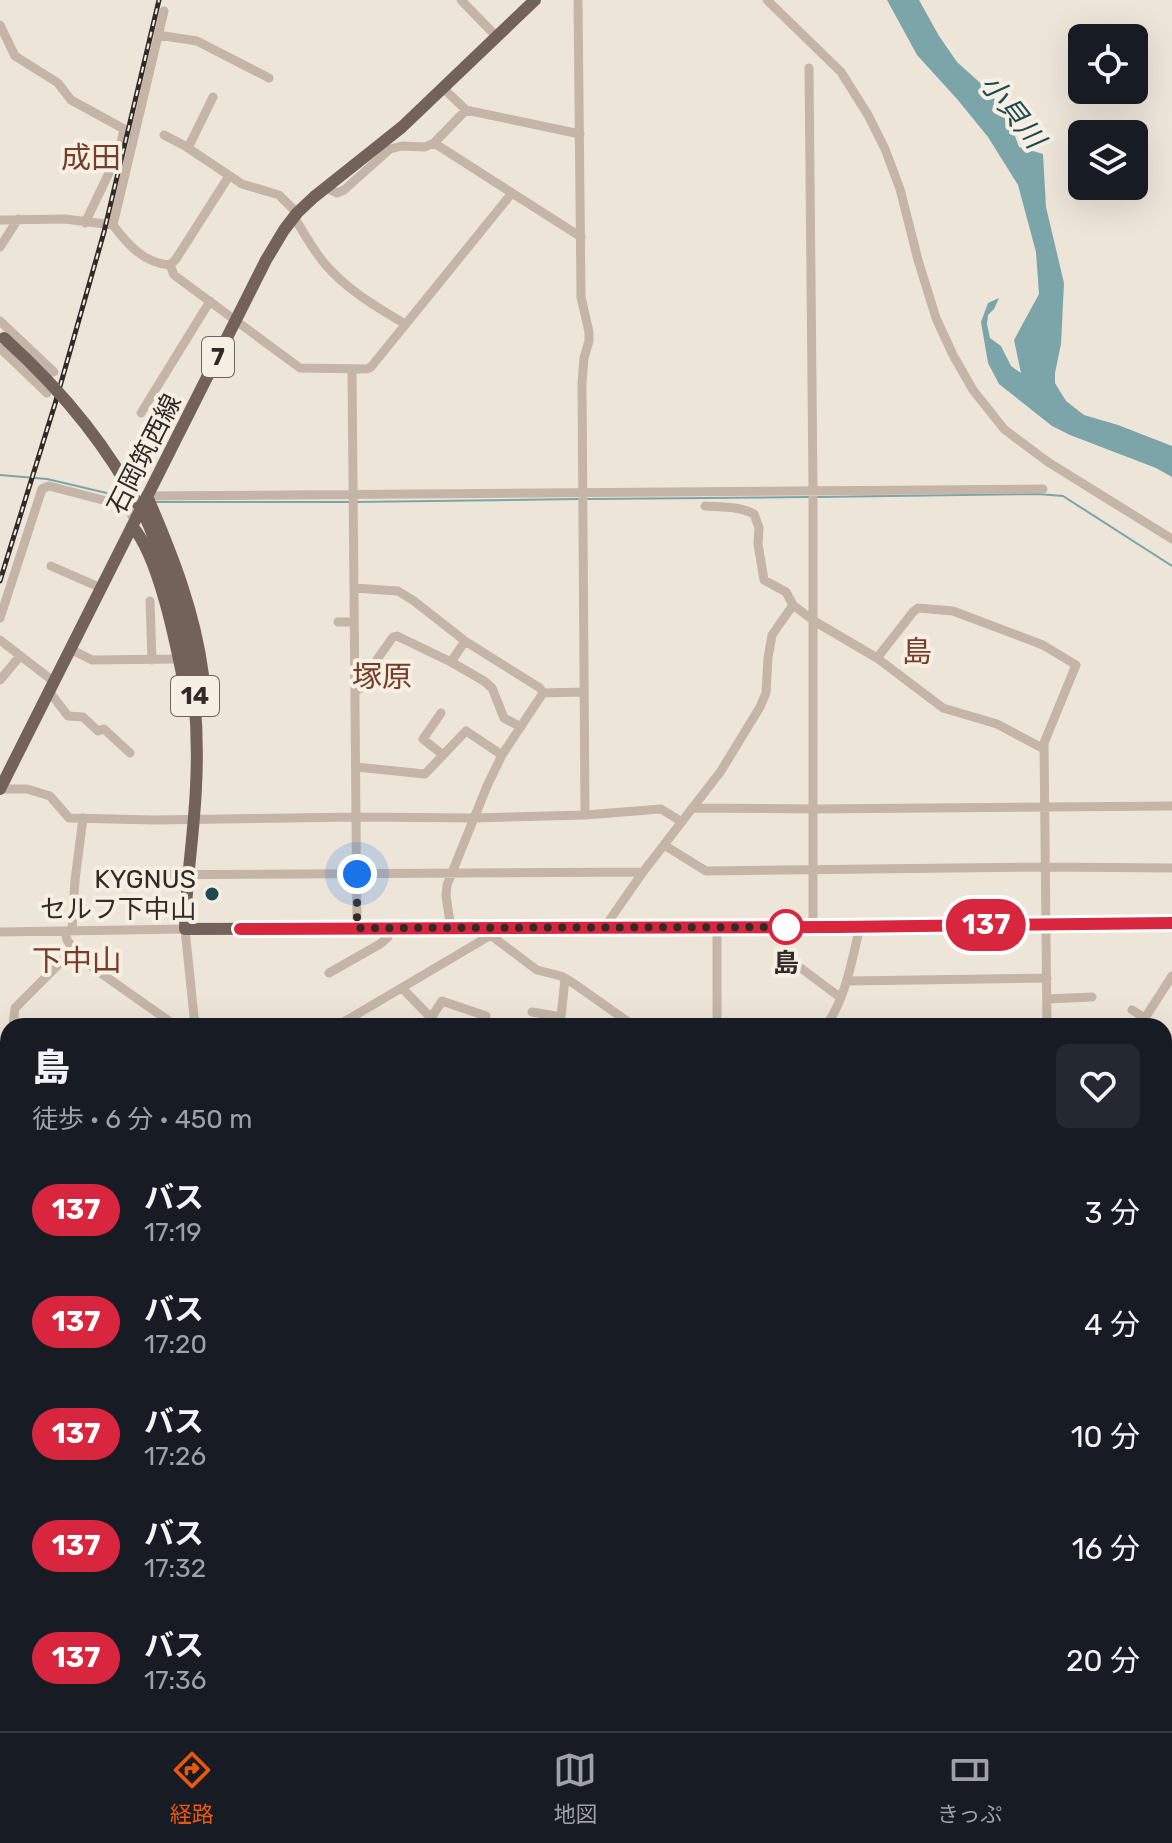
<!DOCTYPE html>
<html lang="ja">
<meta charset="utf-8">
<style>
:root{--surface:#171b24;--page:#242831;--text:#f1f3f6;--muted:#9ea1a6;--line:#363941;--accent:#ea580c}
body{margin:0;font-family:Rubik,"Noto Sans JP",sans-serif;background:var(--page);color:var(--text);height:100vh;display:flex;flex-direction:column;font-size:30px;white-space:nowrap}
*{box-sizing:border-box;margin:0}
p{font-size:26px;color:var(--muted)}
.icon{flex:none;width:44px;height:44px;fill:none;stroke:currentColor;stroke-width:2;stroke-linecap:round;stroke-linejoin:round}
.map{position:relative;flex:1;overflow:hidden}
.panel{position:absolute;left:0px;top:1018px;width:1172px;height:714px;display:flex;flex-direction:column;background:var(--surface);border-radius:24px 24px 0 0;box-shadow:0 8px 32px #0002}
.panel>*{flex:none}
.badge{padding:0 16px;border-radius:26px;font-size:28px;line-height:52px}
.controls{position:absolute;left:1068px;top:24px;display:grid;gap:16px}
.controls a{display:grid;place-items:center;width:80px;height:80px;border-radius:12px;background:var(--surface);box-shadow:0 8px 32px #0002;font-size:40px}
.you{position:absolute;width:40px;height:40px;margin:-20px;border:6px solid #fff;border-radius:50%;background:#1a73e8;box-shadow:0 0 0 12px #1a73e833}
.map>.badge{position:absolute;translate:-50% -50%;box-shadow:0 0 0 4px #fff}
.round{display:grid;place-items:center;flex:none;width:84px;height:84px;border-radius:12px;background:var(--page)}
.head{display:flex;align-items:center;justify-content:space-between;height:136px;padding:0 32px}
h1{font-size:38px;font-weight:800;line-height:60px}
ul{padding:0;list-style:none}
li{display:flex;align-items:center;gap:24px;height:112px;padding:0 32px}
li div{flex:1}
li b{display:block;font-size:30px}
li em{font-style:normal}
li .badge{min-width:88px;font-weight:700;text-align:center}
.dock{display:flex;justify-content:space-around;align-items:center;height:112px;border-top:2px solid var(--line);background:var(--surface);font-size:22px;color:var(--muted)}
.dock a{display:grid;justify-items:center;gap:4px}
.dock .current{color:var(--accent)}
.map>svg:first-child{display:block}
.water{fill:#7ba5a8}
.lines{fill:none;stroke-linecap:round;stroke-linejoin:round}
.stream{stroke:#7ba5a8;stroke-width:2}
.minor{stroke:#c5b5a6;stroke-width:9}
.major{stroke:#726259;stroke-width:12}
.rail-casing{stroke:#322a26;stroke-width:5}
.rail{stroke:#f6efe4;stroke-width:2;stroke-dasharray:6;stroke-linecap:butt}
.major-bridge{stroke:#726259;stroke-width:12}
.line-casing{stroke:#fff;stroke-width:18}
.line{stroke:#d7263d;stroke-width:12}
.walk{stroke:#322a26;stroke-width:8;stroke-dasharray:0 14.4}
.poi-dot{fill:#204a4f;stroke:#f6efe4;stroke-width:3}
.stop-dot{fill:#fff;stroke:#d7263d;stroke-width:4}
.labels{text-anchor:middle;stroke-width:8;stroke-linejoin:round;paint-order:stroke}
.shield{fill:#f6efe4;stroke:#6d655f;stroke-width:2}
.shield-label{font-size:24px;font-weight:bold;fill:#322a26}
.street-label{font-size:26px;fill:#322a26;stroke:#f6efe4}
.poi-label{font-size:26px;fill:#322a26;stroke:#f6efe4;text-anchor:end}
.stop-label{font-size:26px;font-weight:bold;fill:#322a26;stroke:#f6efe4}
.water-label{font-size:28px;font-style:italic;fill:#204a4f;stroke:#f6efe4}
.quarter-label{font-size:30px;fill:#783d28;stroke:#f6efe4}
</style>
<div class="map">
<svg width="1172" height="1731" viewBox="0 0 1172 1731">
<rect width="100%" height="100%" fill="#eee5d9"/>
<!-- water -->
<path class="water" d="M887,0H919L939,36L957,62L987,89L1008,117L1019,147L1043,154L1046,207L1064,283L1061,344L1055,373V383L1066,401L1084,415L1118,425L1172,446V477L1156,468L1070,435L1052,426L999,384L988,363L981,322L988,303L999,298L994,309L988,315L987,324L990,338L1001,346L1011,366L1021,373L1014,340L1039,294L1036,252L1018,185L988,137L957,99L917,55Z
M0,1147L8,1160V1247L0,1238Z"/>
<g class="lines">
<!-- stream -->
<path class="stream" d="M0,475L47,479L128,498
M816,497L1038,494L1063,496L1172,566
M588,499L809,497
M156,502H350
M356,502L578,499"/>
<!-- minor -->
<path class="minor" d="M461,0L497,37
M578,0L581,297L589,332V341L584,358L582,383L585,815
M767,0L841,72L868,115L885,149L900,189L918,260L936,318L953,355L973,390L1004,429L1048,462L1172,539
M0,25L15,56L58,83L71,100L124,129L119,152L85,223
M158,35L197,41L269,78
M809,68L813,490V927
M444,89L466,110L580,134
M164,135L185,146L242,184L279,195L297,213
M434,143L581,237
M188,148L213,97
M326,188L337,193L344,190L390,149L402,146L425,147L434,143L466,110
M294,217C304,233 313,250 325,264C347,290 377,307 405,324
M0,220L65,219L113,225C128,245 144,263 170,265
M113,225L164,11
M0,247L18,219
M170,265L174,275L300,368L367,369L371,367L512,193
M170,265L176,259L229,176
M0,321L54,372
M0,348L47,393
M352,370L357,928
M141,413L210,301
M147,496L1043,489
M705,506C722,507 739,506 754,514L759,528L758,544L764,580L786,592L793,605L814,621L877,658L943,708L997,724L1044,749
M51,566L101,588
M354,588L398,591L414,601L465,641L540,688L543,693L583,692
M150,601L152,660
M0,618L42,489L49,486L126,506L135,521
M338,622H354
M0,640L53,681
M70,649L92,660L179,659
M877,658L913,612L918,608L953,611L1043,645L1076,665L1044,743L1047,1026
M451,662L465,641
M0,680L20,656
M48,690L68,716L83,717L98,731L104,729L130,753
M355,691L361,688L378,658L393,637L397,636L451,662L484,681L492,688L504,718L521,727
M441,713L423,739L443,755
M356,767L425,774L466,731L502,755
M0,789H27L50,796L69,818L155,820L357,817L475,818L585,815L661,809L682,822
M692,808L814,809L1172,806
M664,845L706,871L1045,867L1172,868
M115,875L643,872
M717,927V1026
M481,928L537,970L561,976L573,983L634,1026
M604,928L643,872L721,771L760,707L766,693L768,658L772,635L793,605
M451,929L446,896L447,885L487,786L502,755L543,693
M65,931L67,940L75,951L95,969L176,1026
M72,931L75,880L83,818
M0,932L185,929L195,1026
M794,963L841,998
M329,973L380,944L388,937L391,928
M847,981L1047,978
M402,988L434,1021L448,1026
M1047,999L1092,997
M1132,1010L1145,1018L1172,976
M532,1012L561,1017L565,979
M431,1018L442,1001L486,1016
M13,1026L15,1008L74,949
M337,1026L491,935
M826,1026C846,997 852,960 860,926
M1164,1038H1172
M1164,1240H1172
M0,1265L8,1274
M0,1286L8,1295
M1164,1357L1172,1352
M0,1381L8,1387
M0,1447L8,1451
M0,1517L8,1499
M0,1613L8,1617
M1172,1635V1640
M0,1706L8,1687
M1164,1712L1172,1668
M89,1724L101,1731
M169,1724L177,1731
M350,1724L359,1731
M460,1724L469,1731
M569,1724L578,1731
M697,1724L706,1731
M1104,1724L1123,1731
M72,1731L75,1724
M150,1731L154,1724
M203,1731L206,1724
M271,1731L275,1724
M424,1731L432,1724
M583,1731L588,1724
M783,1731V1724
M1161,1731L1162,1724"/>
<!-- major -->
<path class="major" d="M148,523C185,616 201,687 196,787C194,834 186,881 185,929L813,927L1172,923
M132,526C158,555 175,639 183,679L195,689L203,675C195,612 172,554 147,496
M0,789L266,260L284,230L297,213L314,197L402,127L535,0"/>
<defs>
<path id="rail" d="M0,581L55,404L104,232L159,0"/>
</defs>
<!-- rail casing -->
<use href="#rail" class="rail-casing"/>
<!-- rail -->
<use href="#rail" class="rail"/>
<!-- major-bridge -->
<path class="major-bridge" d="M4,338C65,393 111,450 148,523"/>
</g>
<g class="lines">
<defs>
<path id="line" d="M240,929L837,927L1172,923"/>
</defs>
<!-- line casing -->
<use href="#line" class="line-casing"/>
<!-- line -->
<use href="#line" class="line"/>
<!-- walk -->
<path class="walk" d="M357,874V928L789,927H786"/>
</g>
<!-- markers -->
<circle class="poi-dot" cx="212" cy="894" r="8"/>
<circle class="stop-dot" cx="786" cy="927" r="16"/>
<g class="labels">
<!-- shield labels -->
<g class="shield">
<rect x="202" y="337" width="32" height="40" rx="6"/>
<rect x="171" y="676" width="48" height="40" rx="6"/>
</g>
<g class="shield-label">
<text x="218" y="365">7</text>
<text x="195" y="704">14</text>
</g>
<!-- street labels -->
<g class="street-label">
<text transform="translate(144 454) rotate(-63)" y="9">石岡筑西線</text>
</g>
<!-- poi labels -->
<g class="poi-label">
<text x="196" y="888">KYGNUS<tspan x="196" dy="30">セルフ下中山</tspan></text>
</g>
<!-- stop labels -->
<g class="stop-label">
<text x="786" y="972">島</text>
</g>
<!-- water labels -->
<g class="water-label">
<text transform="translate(1013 111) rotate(52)" y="10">小貝川</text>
</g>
<!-- quarter labels -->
<g class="quarter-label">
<text x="91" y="168">成田</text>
<text x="917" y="662">島</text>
<text x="382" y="687">塚原</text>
<text x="77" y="971">下中山</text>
</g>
</g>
</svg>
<div class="controls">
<a><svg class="icon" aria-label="locate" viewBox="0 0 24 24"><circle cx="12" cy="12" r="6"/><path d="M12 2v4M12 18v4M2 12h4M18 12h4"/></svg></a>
<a><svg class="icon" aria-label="layers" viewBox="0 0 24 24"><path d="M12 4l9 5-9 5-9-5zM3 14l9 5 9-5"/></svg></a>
</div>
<div class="you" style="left:357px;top:874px"></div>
<b class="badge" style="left:986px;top:925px;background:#d7263d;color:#fff">137</b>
<section class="panel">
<div class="head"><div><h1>島</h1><p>徒歩 · 6 分 · 450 m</p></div><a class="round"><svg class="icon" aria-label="heart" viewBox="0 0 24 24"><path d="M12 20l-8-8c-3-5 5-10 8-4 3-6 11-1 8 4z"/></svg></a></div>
<ul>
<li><span class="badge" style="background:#d7263d;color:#fff">137</span><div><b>バス</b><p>17:19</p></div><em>3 分</em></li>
<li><span class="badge" style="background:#d7263d;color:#fff">137</span><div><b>バス</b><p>17:20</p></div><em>4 分</em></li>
<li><span class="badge" style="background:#d7263d;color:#fff">137</span><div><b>バス</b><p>17:26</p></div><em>10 分</em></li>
<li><span class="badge" style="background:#d7263d;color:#fff">137</span><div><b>バス</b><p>17:32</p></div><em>16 分</em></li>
<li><span class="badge" style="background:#d7263d;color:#fff">137</span><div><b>バス</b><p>17:36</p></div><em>20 分</em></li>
</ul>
</section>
</div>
<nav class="dock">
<a class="current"><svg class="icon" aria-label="directions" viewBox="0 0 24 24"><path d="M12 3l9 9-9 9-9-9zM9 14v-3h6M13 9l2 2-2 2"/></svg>経路</a>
<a><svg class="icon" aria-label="map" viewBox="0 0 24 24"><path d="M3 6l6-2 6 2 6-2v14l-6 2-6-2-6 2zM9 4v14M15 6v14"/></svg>地図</a>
<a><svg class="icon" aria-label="tickets" viewBox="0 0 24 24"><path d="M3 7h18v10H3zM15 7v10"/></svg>きっぷ</a>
</nav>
